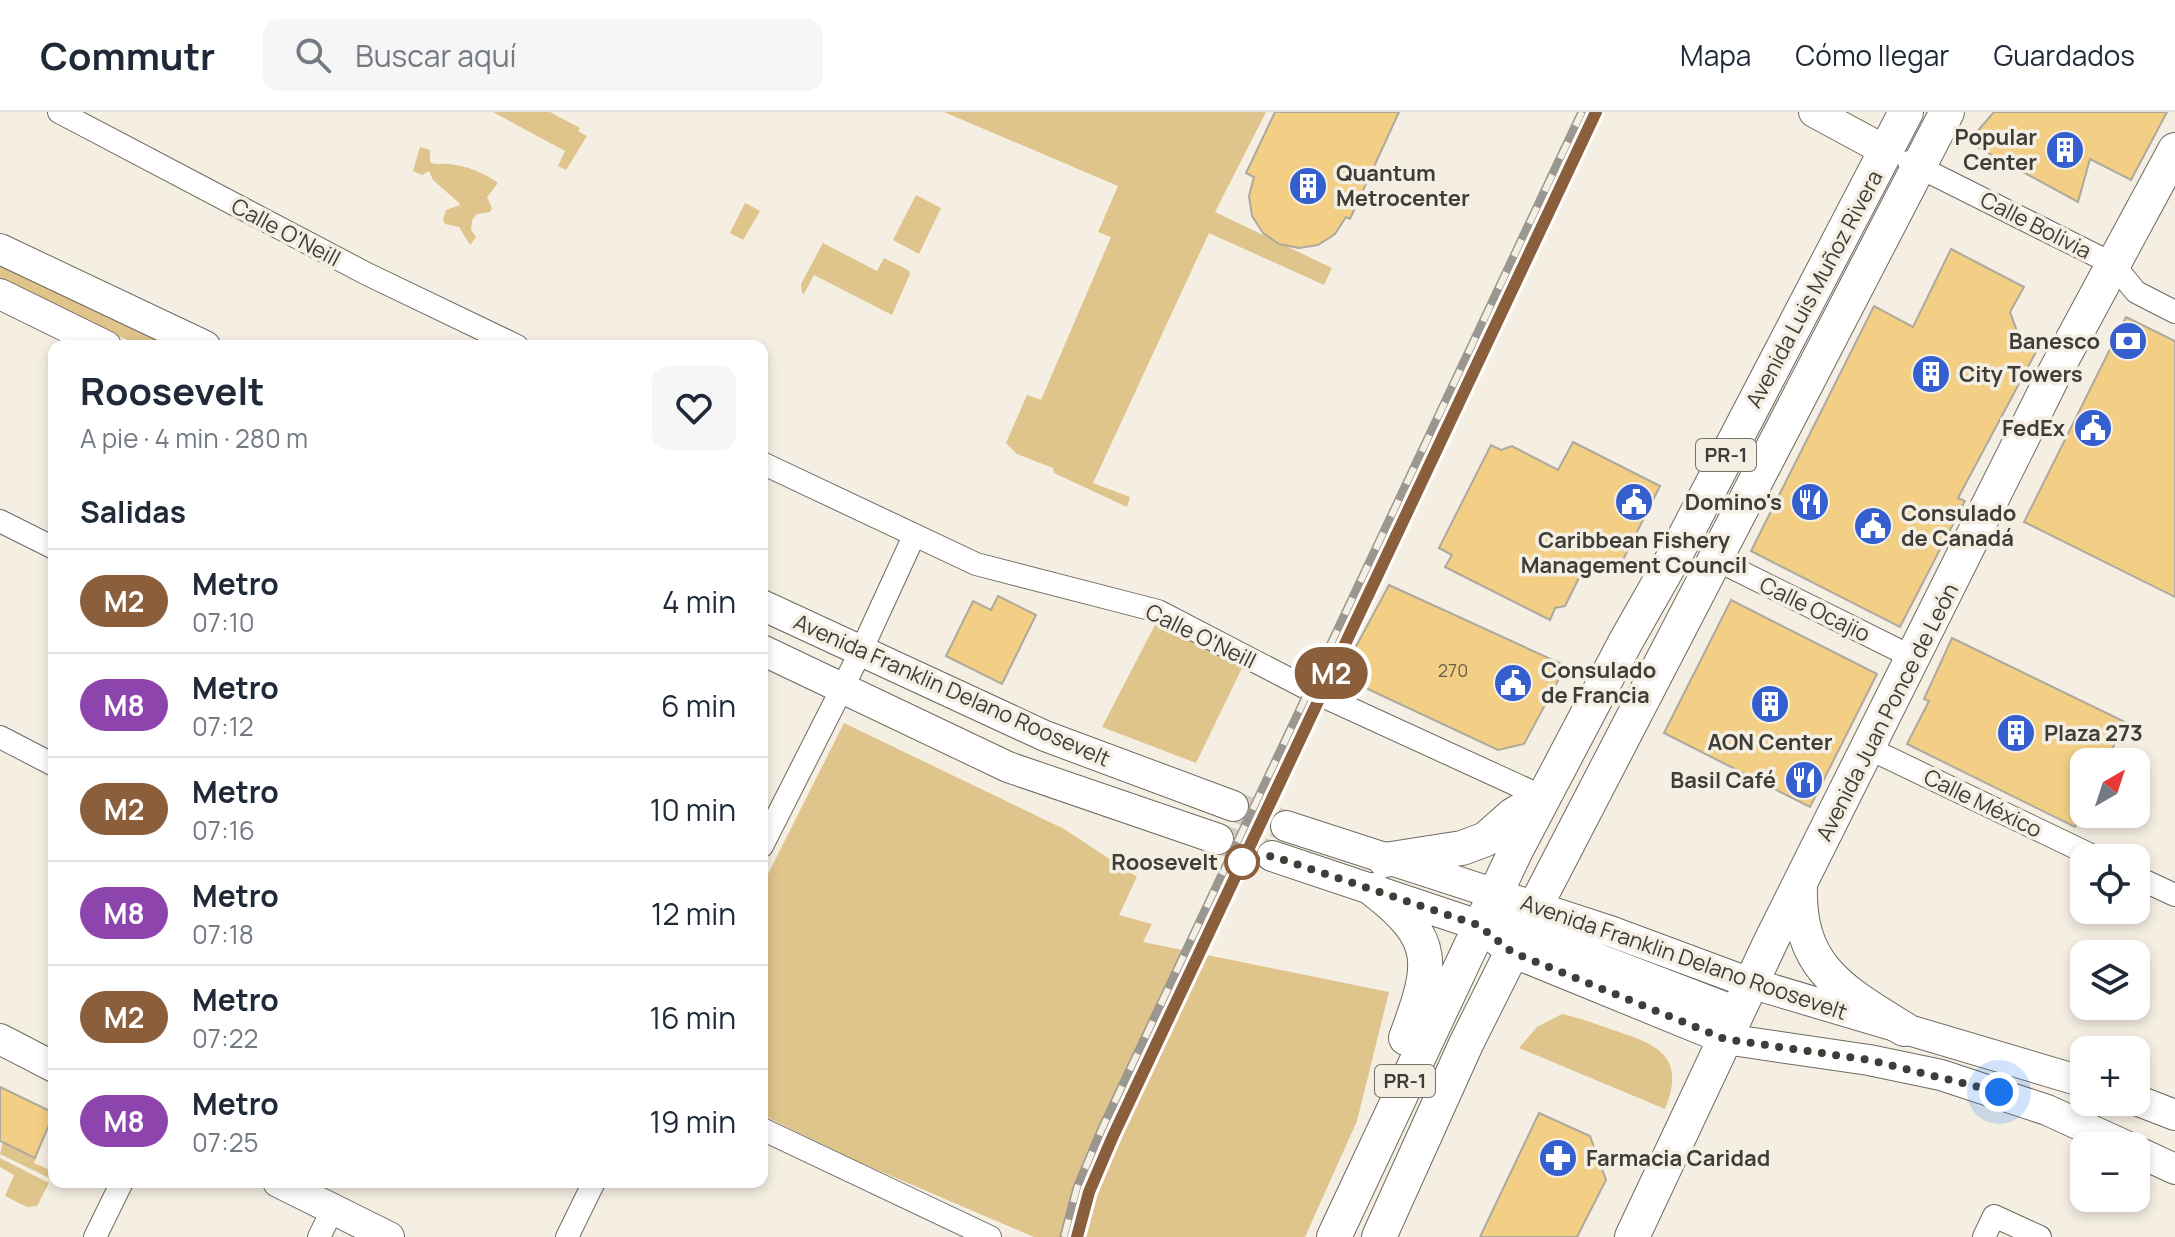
<!DOCTYPE html>
<html lang="es">
<meta charset="utf-8">
<style>
:root{--surface:#fff;--page:#f6f6f7;--text:#1f2937;--muted:#747a83;--line:#e0e1e3}
body{margin:0;font-family:Manrope,sans-serif;background:var(--page);color:var(--text);height:100vh;display:flex;flex-direction:column;font-size:30px;white-space:nowrap}
*{box-sizing:border-box;margin:0}
p{font-size:26px;color:var(--muted)}
.icon{flex:none;width:44px;height:44px;fill:none;stroke:currentColor;stroke-width:2;stroke-linecap:round;stroke-linejoin:round}
.map{position:relative;flex:1;overflow:hidden}
.details{position:absolute;left:48px;top:228px;width:720px;height:848px;display:flex;flex-direction:column;background:var(--surface);border-radius:16px;box-shadow:0 4px 12px #0003}
.details>*{flex:none}
.badge{padding:0 16px;border-radius:26px;font-size:28px;line-height:52px}
.needle{width:52px;rotate:39deg}
.buttons{position:absolute;left:2070px;top:636px;display:grid;gap:16px}
.buttons a{display:grid;place-items:center;width:80px;height:80px;border-radius:16px;background:var(--surface);box-shadow:0 4px 12px #0003;font-size:40px}
.you{position:absolute;width:40px;height:40px;margin:-20px;border:6px solid #fff;border-radius:50%;background:#1a73e8;box-shadow:0 0 0 12px #1a73e833}
.map>.badge{position:absolute;translate:-50% -50%;box-shadow:0 0 0 4px #fff}
h2{padding:0 32px;font-size:30px;line-height:72px}
.round{display:grid;place-items:center;flex:none;width:84px;height:84px;border-radius:16px;background:var(--page)}
.headline{display:flex;align-items:center;justify-content:space-between;height:136px;padding:0 32px}
h1{font-size:38px;font-weight:700;line-height:60px}
ul{padding:0;list-style:none}
li{display:flex;align-items:center;gap:24px;height:104px;padding:0 32px;border-top:2px solid var(--line)}
li div{flex:1}
li b{display:block;font-size:30px}
li em{font-style:normal}
li .badge{min-width:88px;font-weight:700;text-align:center}
header{display:flex;align-items:center;gap:48px;box-sizing:border-box;height:112px;padding:0 40px;background:var(--surface);border-bottom:2px solid var(--line)}
header strong{font-size:38px}
nav{display:flex;gap:44px;margin-inline-start:auto;font-size:28px}
.search{width:560px;height:72px;background:var(--page);display:flex;align-items:center;gap:20px;box-sizing:border-box;padding:0 28px;border-radius:16px;color:var(--muted);font-size:30px}
.map>svg:first-child{display:block}
.green{fill:#dfc48b}
.building{fill:#f2cf85;stroke:#aea99d;stroke-width:2}
.lines{fill:none;stroke-linecap:round;stroke-linejoin:round}
.secondary-tunnel{stroke:#d1cbc1;stroke-width:30;stroke-dasharray:30 15;stroke-linecap:butt}
.street-casing{stroke:#6f6a60;stroke-width:24}
.secondary-casing{stroke:#6f6a60;stroke-width:32}
.primary-casing{stroke:#6f6a60;stroke-width:36}
.street{stroke:#fff;stroke-width:22}
.secondary{stroke:#fff;stroke-width:30}
.primary{stroke:#fff;stroke-width:34}
.rail-casing{stroke:#9b978f;stroke-width:9}
.rail{stroke:#f5efe3;stroke-width:6;stroke-dasharray:18;stroke-linecap:butt}
.line-casing{stroke:#fff;stroke-width:18}
.line{stroke:#8b5e3c;stroke-width:12}
.walk{stroke:#3f3d38;stroke-width:8;stroke-dasharray:0 14.4}
.stop-dot{fill:#fff;stroke:#8b5e3c;stroke-width:4}
.labels{text-anchor:middle;stroke-width:7;stroke-linejoin:round;paint-order:stroke}
.number-label{font-size:18px;fill:#6c624b}
.shield{fill:#f5efe3;stroke:#76726b;stroke-width:2}
.shield-label{font-size:20px;font-weight:bold;fill:#3f3d38}
.poi-label{font-size:22px;font-weight:bold;fill:#3f3d38;stroke:#f5efe3;text-anchor:start}
.street-label{font-size:22px;fill:#3f3d38;stroke:#f5efe3}
.stop-label{font-size:22px;font-weight:bold;fill:#3f3d38;stroke:#f5efe3;text-anchor:end}
</style>
<header>
<strong>Commutr</strong>
<div class="search"><svg class="icon" aria-label="search" viewBox="0 0 24 24"><circle cx="10" cy="10" r="6"/><path d="M15 15l6 6"/></svg>Buscar aquí</div>
<nav><a>Mapa</a><a>Cómo llegar</a><a>Guardados</a></nav>
</header>
<div class="map">
<svg width="2175" height="1125" viewBox="0 0 2175 1125">
<rect width="100%" height="100%" fill="#f5efe3"/>
<!-- green -->
<path class="green" d="M493,0H550L580,16L578,19L587,24L566,58L558,54L565,39Z
M944,0H1266L1215,100L1332,156L1324,173L1209,121L1093,371L1130,385L1127,395L1054,361L1053,356L1017,342L1006,331L1027,283L1041,288L1111,125L1098,120L1118,74Z
M420,35L430,38V50C438,54 441,51 449,52C467,54 483,60 498,71L487,85L492,96L490,100L477,102L472,108L471,118L476,125L470,133L459,115L445,112L443,107L446,98L460,93L459,91L433,68L429,59L422,63L413,59Z
M916,83L941,96L919,142L893,128Z
M745,91L760,99L743,128L730,121Z
M823,131L877,159L884,146L908,158L910,162L892,203L814,163L804,182L802,181L801,172Z
M0,148L184,234H140L0,168Z
M1157,509L1243,554L1196,651L1102,615Z
M844,611L1064,717L1137,765L1119,803L1152,812L1143,830L1389,880L1357,1009L1305,1125H1034L861,1051L762,1003V774Z
M1562,902C1580,906 1598,913 1616,919C1659,933 1686,945 1665,997L1519,936L1537,915Z
M3,1030L36,1047L34,1051L54,1060L51,1067L0,1042Z
M0,1046L49,1071L37,1094L27,1095L5,1084L14,1063L0,1055Z"/>
<!-- building -->
<path class="building" d="M1275,0H1399L1350,107L1346,105L1335,122L1318,133L1299,136L1279,132L1263,121L1252,104L1249,84L1254,65L1246,61Z
M1994,0H2167L2131,68L2090,47L2078,90L1968,30Z
M1951,137L2024,175L2010,200L2022,233L2036,240L1958,386L1965,389L1900,515L1751,439L1874,194L1913,215Z
M2126,205L2175,229V485L2024,410Z
M1573,330L1660,374L1616,462L1588,448L1565,494L1555,496L1550,508L1445,455L1452,443L1439,436L1491,333L1501,338L1512,334L1558,358Z
M1389,473L1566,554L1524,632L1498,638L1340,564Z
M998,484L1036,503L1002,572L946,544L973,489L991,498Z
M1731,488L1877,562L1810,695L1664,621Z
M1952,526L2125,610L2106,650H2084V696L2075,715L1907,632L1929,589L1924,587Z
M0,975L54,1001L35,1046L0,1029Z
M1539,1001L1590,1024L1606,1068L1577,1125H1480Z"/>
<g class="lines">
<!-- secondary-tunnel -->
<path class="secondary-tunnel" d="M1233,694L1286,714
M1218,727L1272,744"/>
<defs>
<path id="street" d="M59,0L367,162L517,234
M1909,50L2113,152L2136,180L2175,200
M762,351L976,452L1158,499L1316,581L1543,685
M0,409L54,436
M1717,448L1914,546
M0,625L54,653
M1868,636L2097,746
M762,734L861,539L914,424
M2136,765L2175,783
M762,1017L990,1125
M95,1125L122,1070
M319,1125L333,1097
M567,1125L594,1070
M1984,1125L1994,1104L2040,1125"/>
<path id="secondary" d="M1814,0L1886,39
M0,137L205,234
M0,182L106,234
M762,493L1045,624L1233,694
M762,538L1008,655L1218,727
M1286,714L1610,819L1750,871L2084,970
M1272,744L1478,813L1523,818L1737,900
M1478,813L1512,840L1725,927L1869,948L1941,963L2047,998L2126,1034
M0,927L54,955
M2136,988L2175,1003
M2136,1039L2175,1057
M278,1070L389,1125"/>
<path id="primary" d="M1385,748L1462,736L1486,727L1513,703L1540,687
M1800,772C1797,855 1841,878 1904,917
M1374,778C1439,828 1433,853 1406,926
M1334,1125L1516,738L1626,529L1680,434L1906,0
M1379,1125L1466,932L1523,818L1947,0
M1632,1125L1771,829L2053,264L2175,38"/>
</defs>
<!-- street casing -->
<use href="#street" class="street-casing"/>
<!-- secondary casing -->
<use href="#secondary" class="secondary-casing"/>
<!-- primary casing -->
<use href="#primary" class="primary-casing"/>
<!-- street -->
<use href="#street" class="street"/>
<!-- secondary -->
<use href="#secondary" class="secondary"/>
<!-- primary -->
<use href="#primary" class="primary"/>
<defs>
<path id="rail" d="M1064,1125L1077,1076L1101,1019L1582,0
M1077,1125L1089,1080L1113,1024L1596,0"/>
</defs>
<!-- rail casing -->
<use href="#rail" class="rail-casing"/>
<!-- rail -->
<use href="#rail" class="rail"/>
</g>
<g class="lines">
<defs>
<path id="line" d="M1077,1125L1089,1080L1113,1024L1596,0"/>
</defs>
<!-- line casing -->
<use href="#line" class="line-casing"/>
<!-- line -->
<use href="#line" class="line"/>
<!-- walk -->
<path class="walk" d="M1242,750L1272,744L1478,813L1512,840L1725,927L1869,948L1999,980"/>
</g>
<!-- icons -->
<defs>
<symbol id="building-disc" viewBox="-11 -11 22 22"><circle r="9.5" fill="#355fcf" stroke="#f5efe3"/><path d="M-4-6H4V6H1V3H-1V6H-4ZM-2.5-4.3h1.7v1.8h-1.7ZM.8-4.3h1.7v1.8H.8ZM-2.5-1h1.7V.8h-1.7ZM.8-1h1.7V.8H.8Z" fill="#fff"/></symbol>
<symbol id="bank-disc" viewBox="-11 -11 22 22"><circle r="9.5" fill="#355fcf" stroke="#f5efe3"/><path d="M-6-4H6V4H-6ZM0-2.3a2.3 2.3 0 1 0 0 4.6a2.3 2.3 0 1 0 0-4.6Z" fill="#fff"/></symbol>
<symbol id="civic-disc" viewBox="-11 -11 22 22"><circle r="9.5" fill="#355fcf" stroke="#f5efe3"/><path d="M-.6-6.5H3V-4.5H.6V-3L4-1V1h2V6H-6V1h2V-1L-.6-3ZM-1.2 2.5V6h2.4V2.5Z" fill="#fff"/></symbol>
<symbol id="restaurant-disc" viewBox="-11 -11 22 22"><circle r="9.5" fill="#355fcf" stroke="#f5efe3"/><path d="M-5-6h1v4h1v-4h1v4h1v-4h1v5L-1.5 .5V6h-2V.5L-5-1ZM5-6V6H3V1.5H1.5Q1.5-4 5-6Z" fill="#fff"/></symbol>
<symbol id="pharmacy-disc" viewBox="-11 -11 22 22"><circle r="9.5" fill="#355fcf" stroke="#f5efe3"/><path d="M-2-6h4v4h4v4h-4v4h-4v-4h-4v-4h4Z" fill="#fff"/></symbol>
</defs>
<g fill-rule="evenodd">
<use href="#building-disc" x="2043" y="16" width="44" height="44"/>
<use href="#building-disc" x="1286" y="52" width="44" height="44"/>
<use href="#bank-disc" x="2106" y="207" width="44" height="44"/>
<use href="#building-disc" x="1909" y="240" width="44" height="44"/>
<use href="#civic-disc" x="2071" y="294" width="44" height="44"/>
<use href="#civic-disc" x="1612" y="368" width="44" height="44"/>
<use href="#restaurant-disc" x="1788" y="368" width="44" height="44"/>
<use href="#civic-disc" x="1851" y="392" width="44" height="44"/>
<use href="#civic-disc" x="1491" y="549" width="44" height="44"/>
<use href="#building-disc" x="1748" y="570" width="44" height="44"/>
<use href="#building-disc" x="1994" y="599" width="44" height="44"/>
<use href="#restaurant-disc" x="1782" y="646" width="44" height="44"/>
<use href="#pharmacy-disc" x="1536" y="1024" width="44" height="44"/>
</g>
<!-- markers -->
<circle class="stop-dot" cx="1242" cy="750" r="16"/>
<g class="labels">
<!-- number labels -->
<g class="number-label">
<text x="1453" y="565">270</text>
</g>
<!-- shield labels -->
<g class="shield">
<rect x="1696" y="327" width="60" height="32" rx="6"/>
<rect x="1375" y="953" width="60" height="32" rx="6"/>
</g>
<g class="shield-label">
<text x="1726" y="350">PR-1</text>
<text x="1405" y="976">PR-1</text>
</g>
<!-- poi labels -->
<g class="poi-label">
<text x="2037" y="33" text-anchor="end">Popular<tspan x="2037" dy="25">Center</tspan></text>
<text x="1336" y="69">Quantum<tspan x="1336" dy="25">Metrocenter</tspan></text>
<text x="2100" y="237" text-anchor="end">Banesco</text>
<text x="1959" y="270">City Towers</text>
<text x="2065" y="324" text-anchor="end">FedEx</text>
<text x="1782" y="398" text-anchor="end">Domino's</text>
<text x="1901" y="409">Consulado<tspan x="1901" dy="25">de Canadá</tspan></text>
<text x="1634" y="436" text-anchor="middle">Caribbean Fishery<tspan x="1634" dy="25">Management Council</tspan></text>
<text x="1541" y="566">Consulado<tspan x="1541" dy="25">de Francia</tspan></text>
<text x="2044" y="629">Plaza 273</text>
<text x="1770" y="638" text-anchor="middle">AON Center</text>
<text x="1776" y="676" text-anchor="end">Basil Café</text>
<text x="1586" y="1054">Farmacia Caridad</text>
</g>
<!-- street labels -->
<g class="street-label">
<text transform="translate(2036 113) rotate(27)" y="8">Calle Bolivia</text>
<text transform="translate(286 120) rotate(28)" y="8">Calle O'Neill</text>
<text transform="translate(1814 177) rotate(-62)" y="8">Avenida Luis Muñoz Rivera</text>
<text transform="translate(1815 497) rotate(26)" y="8">Calle Ocajio</text>
<text transform="translate(1201 524) rotate(26)" y="8">Calle O'Neill</text>
<text transform="translate(952 578) rotate(24)" y="8">Avenida Franklin Delano Roosevelt</text>
<text transform="translate(1887 600) rotate(-63)" y="8">Avenida Juan Ponce de León</text>
<text transform="translate(1983 691) rotate(26)" y="8">Calle México</text>
<text transform="translate(1684 845) rotate(19)" y="8">Avenida Franklin Delano Roosevelt</text>
</g>
<!-- stop labels -->
<g class="stop-label">
<text x="1218" y="758">Roosevelt</text>
</g>
</g>
</svg>
<div class="buttons">
<a><svg class="needle" viewBox="-14 -14 28 28"><path d="M0-13l5 13h-10z" fill="#e53935"/><path d="M0 13l5-13h-10z" fill="#747a83"/></svg></a>
<a><svg class="icon" aria-label="locate" viewBox="0 0 24 24"><circle cx="12" cy="12" r="6"/><path d="M12 2v4M12 18v4M2 12h4M18 12h4"/></svg></a>
<a><svg class="icon" aria-label="layers" viewBox="0 0 24 24"><path d="M12 4l9 5-9 5-9-5zM3 14l9 5 9-5"/></svg></a>
<a>+</a>
<a>−</a>
</div>
<div class="you" style="left:1999px;top:980px"></div>
<b class="badge" style="left:1331px;top:561px;background:#8b5e3c;color:#fff">M2</b>
<section class="details">
<div class="headline"><div><h1>Roosevelt</h1><p>A pie · 4 min · 280 m</p></div><a class="round"><svg class="icon" aria-label="heart" viewBox="0 0 24 24"><path d="M12 20l-8-8c-3-5 5-10 8-4 3-6 11-1 8 4z"/></svg></a></div>
<h2>Salidas</h2>
<ul>
<li><span class="badge" style="background:#8b5e3c;color:#fff">M2</span><div><b>Metro</b><p>07:10</p></div><em>4 min</em></li>
<li><span class="badge" style="background:#8e44ad;color:#fff">M8</span><div><b>Metro</b><p>07:12</p></div><em>6 min</em></li>
<li><span class="badge" style="background:#8b5e3c;color:#fff">M2</span><div><b>Metro</b><p>07:16</p></div><em>10 min</em></li>
<li><span class="badge" style="background:#8e44ad;color:#fff">M8</span><div><b>Metro</b><p>07:18</p></div><em>12 min</em></li>
<li><span class="badge" style="background:#8b5e3c;color:#fff">M2</span><div><b>Metro</b><p>07:22</p></div><em>16 min</em></li>
<li><span class="badge" style="background:#8e44ad;color:#fff">M8</span><div><b>Metro</b><p>07:25</p></div><em>19 min</em></li>
</ul>
</section>
</div>
